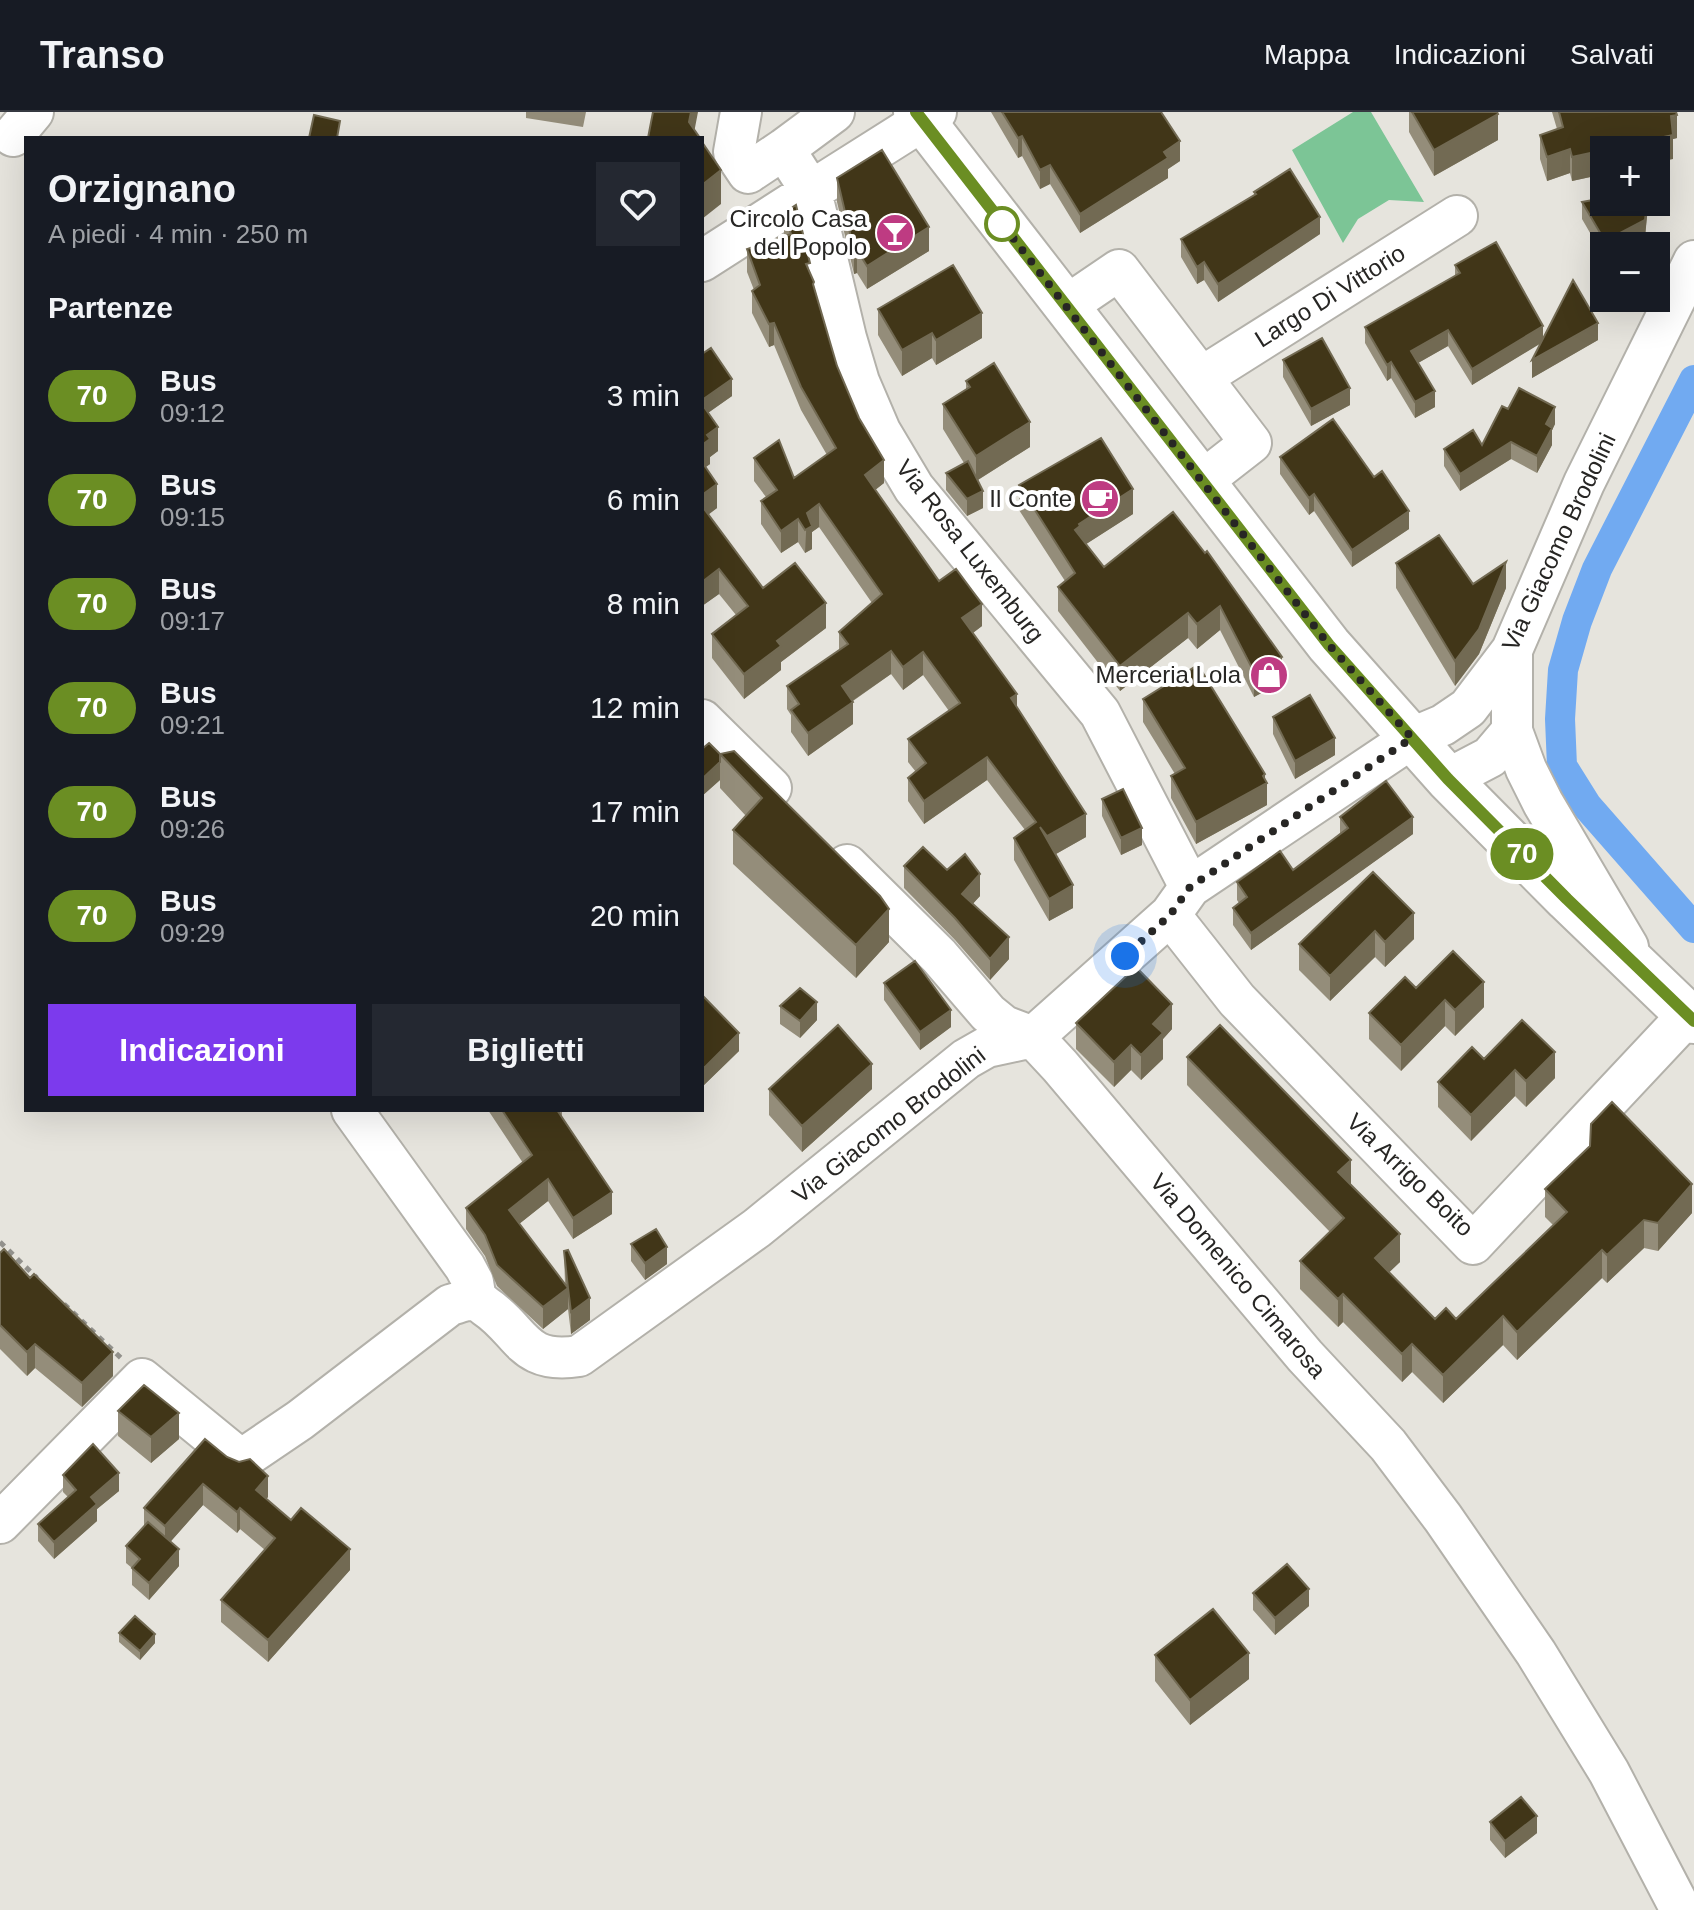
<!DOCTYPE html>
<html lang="it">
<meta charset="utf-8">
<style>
:root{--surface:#171b24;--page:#242831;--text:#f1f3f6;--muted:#9ea1a6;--line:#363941;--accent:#7c3aed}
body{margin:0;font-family:Arial,sans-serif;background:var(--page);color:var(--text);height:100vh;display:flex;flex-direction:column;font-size:30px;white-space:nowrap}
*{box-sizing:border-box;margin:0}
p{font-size:26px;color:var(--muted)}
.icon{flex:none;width:44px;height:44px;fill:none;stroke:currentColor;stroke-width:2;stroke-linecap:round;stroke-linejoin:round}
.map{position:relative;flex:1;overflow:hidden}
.sheet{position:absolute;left:24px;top:24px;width:680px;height:976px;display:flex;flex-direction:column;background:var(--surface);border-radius:0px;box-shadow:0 8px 32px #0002}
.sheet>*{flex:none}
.badge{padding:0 16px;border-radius:26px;font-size:28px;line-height:52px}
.buttons{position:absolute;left:1590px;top:24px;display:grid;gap:16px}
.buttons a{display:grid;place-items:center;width:80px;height:80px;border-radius:0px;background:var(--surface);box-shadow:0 8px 32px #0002;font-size:40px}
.you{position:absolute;width:40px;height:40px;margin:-20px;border:6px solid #fff;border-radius:50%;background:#1a73e8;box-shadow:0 0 0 12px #1a73e833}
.map>.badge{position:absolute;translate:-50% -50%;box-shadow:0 0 0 4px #fff}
h2{padding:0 24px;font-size:30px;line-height:72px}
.round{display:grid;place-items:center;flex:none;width:84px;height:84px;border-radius:0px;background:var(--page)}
.headline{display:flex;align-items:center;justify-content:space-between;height:136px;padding:0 24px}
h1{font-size:38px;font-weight:800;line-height:60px}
.cta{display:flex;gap:16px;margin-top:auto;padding:16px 24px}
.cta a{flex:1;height:92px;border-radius:0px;background:var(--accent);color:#fff;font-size:32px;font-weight:800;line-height:92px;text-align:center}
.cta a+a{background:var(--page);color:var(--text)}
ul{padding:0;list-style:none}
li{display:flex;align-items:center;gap:24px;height:104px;padding:0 24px}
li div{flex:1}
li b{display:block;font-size:30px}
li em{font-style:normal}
li .badge{min-width:88px;font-weight:700;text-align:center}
header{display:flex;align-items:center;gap:48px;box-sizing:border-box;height:112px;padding:0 40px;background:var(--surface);border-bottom:2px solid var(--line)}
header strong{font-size:38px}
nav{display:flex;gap:44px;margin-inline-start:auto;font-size:28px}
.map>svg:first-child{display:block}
.green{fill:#7cc596}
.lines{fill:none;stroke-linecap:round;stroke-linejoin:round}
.canal{stroke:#71aaf1;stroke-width:30}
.minor-casing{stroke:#b3b1aa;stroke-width:44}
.major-casing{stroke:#b3b1aa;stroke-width:48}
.path{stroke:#92918c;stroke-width:5;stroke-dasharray:6 6;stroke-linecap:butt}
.minor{stroke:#fff;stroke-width:40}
.major{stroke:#fff;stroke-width:44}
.wall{fill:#948d7a}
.shaded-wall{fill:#726a53}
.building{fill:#413618;stroke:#726a53;stroke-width:2}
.line-casing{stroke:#fff;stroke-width:18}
.line{stroke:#6b8e23;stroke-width:12}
.walk{stroke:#272624;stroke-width:8;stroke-dasharray:0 14.4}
.stop-dot{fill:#fff;stroke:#6b8e23;stroke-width:4}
.labels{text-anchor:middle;stroke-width:8;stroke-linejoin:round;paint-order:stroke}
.poi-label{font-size:24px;fill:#272624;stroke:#fff;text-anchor:end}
.street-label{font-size:24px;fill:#272624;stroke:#fff}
</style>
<header>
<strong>Transo</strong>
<nav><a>Mappa</a><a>Indicazioni</a><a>Salvati</a></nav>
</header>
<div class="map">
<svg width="1694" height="1798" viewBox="0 0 1694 1798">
<rect width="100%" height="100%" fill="#e6e4dd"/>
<!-- green -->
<path class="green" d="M1353,0H1371L1424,90L1389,88L1358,107L1343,131L1292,38Z"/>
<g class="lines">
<!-- canal -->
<path class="canal" d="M1694,268L1597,457L1577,509L1563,558L1560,607L1562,654L1587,694L1694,816"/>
<defs>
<path id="minor" d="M936,0L811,79L846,226L859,270L880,319L914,376L1100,601L1190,775
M13,24L33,0
M784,37L834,0
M702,149L811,79L784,37L748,61L734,40L741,0
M1066,194L1119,158L1251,331L1201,370
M1202,265L1457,104
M1512,538V619L1526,657L1543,691L1628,835
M702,608L771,676
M1448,667L1490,645L1512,619
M847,753L939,844L988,901L1004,914L1033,925L1060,954L1305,1244L1388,1333L1443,1406L1536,1541L1609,1660L1681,1798
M1170,803L1237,888L1473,1132L1688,903
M352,998L465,1155L473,1170L476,1188
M0,1411L142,1267L241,1348L300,1308L450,1193C458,1191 467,1187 475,1188C478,1189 483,1192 485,1194C523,1219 521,1253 579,1244L757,1116L966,947L987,935L1033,925L1170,803L1190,775L1412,626L1443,613L1468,596L1512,538L1584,371L1694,149"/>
<path id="major" d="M916,0L1329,533L1448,667L1567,787L1694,909"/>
</defs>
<!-- minor casing -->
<use href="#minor" class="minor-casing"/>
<!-- major casing -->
<use href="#major" class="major-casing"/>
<!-- path -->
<path class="path" d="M0,1130L37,1166
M64,1192L121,1246"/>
<!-- minor -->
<use href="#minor" class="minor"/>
<!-- major -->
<use href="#major" class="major"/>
</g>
<!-- wall -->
<path class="wall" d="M526,0H586L583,15L526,6Z
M991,0H1161L1180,49L1168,57V66L1080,121L1050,72L1040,77L1022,44L1018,46Z
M1409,0H1497L1498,28L1434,64L1409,20Z
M1552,0H1676L1677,26L1673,27V47L1604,38V62L1572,69L1570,61L1547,69L1540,47V23L1557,17Z
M837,66L929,139L867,177L857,161L854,162L837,90Z
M1254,80L1320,122L1218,190L1204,168L1197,172L1181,145V127L1254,83Z
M1582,90H1648L1645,125L1628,134H1604V145L1582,107Z
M784,101L810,160L837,254L884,371L875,378L939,469L982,514L973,521L1017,595L1086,725L1056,742L1073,796L1049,809L1014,748V726L1025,718L987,668L924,712L908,689V666L916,660L908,650V627L949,599L923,563L903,578L891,562L853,589V612L808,644L791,620V603L787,597V574L839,538V520L872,491L819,415L812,420V437L805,441L798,430L781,441L761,412V389L766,385L754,369V346L794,366L827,343L801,298L774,233L769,235L752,201V179L754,178L747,160V137L784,124Z
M1455,153L1543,228H1598L1532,266L1542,230L1472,273L1448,234L1418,251L1435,295L1415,306L1391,266L1387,269L1365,231V215L1455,164Z
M878,197L982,226L936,253L932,246L902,264L878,223Z
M702,242L732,284L708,301L718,339L710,345V352L705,355L717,396L708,403L763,476L826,516L781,550V558L744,587L712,546V522L736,503L719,482L702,494Z
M1283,248L1350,293L1311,314L1283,265Z
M966,269L1030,335L978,368L983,396L967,404L946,378V361L964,351L943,317V292L966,277Z
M1508,297L1555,312L1552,318V333L1537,361L1511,347L1460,379L1444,354V337L1482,333Z
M1280,345L1409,417L1352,455L1314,399L1309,403L1280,362Z
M1019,373L1133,402L1086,432L1104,455L1173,400L1282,570L1254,585L1220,518L1197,537L1188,526L1120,579L1058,499V475L1065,469L1019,398Z
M1396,451L1473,472L1506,476L1479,542L1455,574L1396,476Z
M1143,587L1265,668L1267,693L1196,732L1171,686V664L1175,662L1143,610Z
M1273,605L1335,643L1295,667L1273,622Z
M734,639L889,830L856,866L733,752V718L746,704L720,676V668L702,684L720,642Z
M1102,687L1142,733L1121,743L1102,704Z
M1340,705L1413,722L1251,838L1233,813V796L1239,791L1237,788V770L1293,758L1340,722Z
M904,754L947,758L980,784L972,792L1009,847L990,868L955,828L904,776Z
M1373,760L1414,827L1385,855L1375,845L1330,889L1299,858V832Z
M884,871L951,915L920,938L884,888Z
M1416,876L1484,895L1455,924L1445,914L1401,959L1369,927V901Z
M702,883L739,939L704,973L702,971Z
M780,894L817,908L800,926L780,912Z
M1076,911L1172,917L1163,927V947L1141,968L1131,958L1114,975L1076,937Z
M1187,945L1351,1072L1400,1150L1389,1160L1435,1207H1456L1553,1113L1545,1105V1077L1692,1101L1658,1139L1644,1136L1607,1171L1602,1166L1517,1248L1503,1233L1443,1291L1412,1260L1402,1270L1343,1210L1338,1215L1300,1177V1149L1330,1120L1187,973Z
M1484,947L1555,966L1526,995L1515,984L1471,1029L1438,995V970Z
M769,977H872L802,1040L769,1003Z
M488,998H562V1006L612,1102L573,1127L548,1089L519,1112L565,1172L564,1139L590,1208L571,1222L568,1197L543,1217L497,1174L485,1144L466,1117V1096L523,1051Z
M631,1132L667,1152L645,1168L631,1149Z
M0,1141L113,1264L82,1295L35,1256L27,1264L0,1237Z
M118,1299L179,1327L151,1351L118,1324Z
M205,1327L268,1385L266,1387L350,1458L268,1550L221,1510V1488L265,1438L240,1417L237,1421L203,1393L170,1430L179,1454L149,1488L132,1473V1456L126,1451V1434L144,1414V1396Z
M63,1363L119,1379L97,1397V1409L54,1447L38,1429V1412L68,1385L63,1380Z
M1253,1481L1309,1494L1275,1523L1253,1498Z
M119,1521L155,1531L140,1548L119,1530Z
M1155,1543L1249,1567L1190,1613L1155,1569Z
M1490,1710L1537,1721L1505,1746L1490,1728Z"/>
<!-- shaded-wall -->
<path class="shaded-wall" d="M691,0H698L693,26L689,10Z
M1498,2V28L1434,64V38Z
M1677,3V26L1673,27V47L1656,51V38H1604V62L1572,69V45Z
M1022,24V44L1018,46V26Z
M1180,29V49L1168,57V66L1080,121V102L1164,40Z
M1570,37V61L1547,69V45Z
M1050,53V72L1040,77V58Z
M721,58V92L702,107V73Z
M1647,90H1648V95L1645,125L1628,134H1605V129Z
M1320,105V122L1218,190V172Z
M929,115V139L867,177V154Z
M854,138H857V161L854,162Z
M1204,150V168L1197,172V155Z
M982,201V226L936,253V228Z
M774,211V233L769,235V212Z
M1598,211V228L1532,266V248Z
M1543,214V230L1472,273V257Z
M1448,218V234L1411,255V239Z
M932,221V246L902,264V238Z
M1391,250V266L1387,269V253Z
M732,267V284L702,305V288Z
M1350,276V293L1311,314V297Z
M1435,279V295L1415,306V290Z
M1555,295V312L1552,318V333L1537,361V344L1546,312Z
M1030,310V335L976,369V344Z
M718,315V339L710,345V352L702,358V333L707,323Z
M1511,330V347L1460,379V362Z
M884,348V371L865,386V363Z
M717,372V396L702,407V383Z
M1133,377V402L1080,436L1075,418L1079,412Z
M983,379V396L967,404V387Z
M1314,382V399L1309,403V386Z
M819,392V415L812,420V437L805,441L807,401Z
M1409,399V417L1352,455V438Z
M798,407V430L781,441V419Z
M1506,450V476L1479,542L1455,574V549Z
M719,457V482L702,494V470Z
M826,491V516L781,550V558L744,587V562L777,529Z
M982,492V514L962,529V506Z
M1220,494V518L1197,537V512Z
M1188,501V526L1120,579V554Z
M891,539V562L842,596V574Z
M923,540V563L903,578V555Z
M1282,545V570L1254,585V560Z
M1017,582V605L1011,586Z
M853,590V612L808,644V621Z
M1335,626V643L1295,667V649Z
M987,645V668L924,712V689Z
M720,650V668L702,684V667Z
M1265,662V672L1267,671V693L1196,732V710Z
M1086,702V725L1047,747V724Z
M1413,705V722L1251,838V821Z
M1142,716V733L1121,743V726Z
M980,762V784L962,804V782Z
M1073,773V796L1049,809V787Z
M889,797V830L856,866V833Z
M1414,801V827L1385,855V830Z
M1375,819V845L1330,889V864Z
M1009,825V847L990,868V847Z
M1484,870V895L1455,924V898Z
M1445,888V914L1401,959V933Z
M817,890V908L800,926V909Z
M1172,892V917L1163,927V947L1141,968V943L1153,912Z
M951,898V915L920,938V920Z
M739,921V939L704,973V956Z
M1131,933V958L1114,975V950Z
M1555,940V966L1526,995V969Z
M872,952V977L802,1040V1014Z
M1515,958V984L1471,1029V1003Z
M1351,1048V1076L1338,1060Z
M548,1067V1089L509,1120V1098Z
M1692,1072V1101L1658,1139V1111Z
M612,1080V1102L573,1127V1106Z
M1644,1108V1136L1607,1171V1143Z
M1400,1122V1150L1375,1174V1146Z
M667,1135V1152L645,1168V1151Z
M1602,1138V1166L1517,1248V1220Z
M568,1176V1197L543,1217V1195Z
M1343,1182V1210L1338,1215V1187Z
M590,1186V1208L571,1222V1200Z
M1503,1204V1233L1443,1291V1263Z
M35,1232V1256L27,1264V1240Z
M1412,1232V1260L1402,1270V1242Z
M113,1240V1264L82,1295V1271Z
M179,1301V1327L151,1351V1325Z
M119,1361V1379L97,1397V1409L54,1447V1430L91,1385Z
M268,1364V1385L256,1399V1378Z
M203,1372V1393L165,1436V1414Z
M240,1396V1417L237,1421V1400Z
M179,1437V1454L149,1488V1471Z
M350,1437V1458L268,1550V1528Z
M1309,1477V1494L1275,1523V1506Z
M155,1522V1531L140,1548V1539Z
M1249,1541V1567L1190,1613V1588Z
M1537,1704V1721L1505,1746V1729Z"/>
<!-- building -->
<path class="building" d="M653,0H691L689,10L700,26H648Z
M1002,0H1161L1180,29L1164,40L1168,46L1080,102L1050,53L1040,58L1022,24L1018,26Z
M1412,0H1497L1498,2L1434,38Z
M1559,0H1676L1677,3L1671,4L1673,23L1572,45L1570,37L1547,45L1540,23L1563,15Z
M314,3L340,9L337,26H309Z
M702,30L721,58L702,73Z
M882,38L929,115L867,154L857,138H854L837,66Z
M1290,57L1320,105L1218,172L1204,150L1197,155L1181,127L1256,82L1254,80Z
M1604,86V90H1647L1645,108L1605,129L1582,90Z
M796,93L810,151L806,152L814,170L813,172L837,254L859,306L884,348L865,363L939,469L956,457L982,492L962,506L1017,582L1011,586L1086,702L1047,724L1040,715L1073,773L1049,787L1014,726L1036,710L987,645L924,689L908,666L926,651L908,627L960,591L923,540L903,555L891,539L842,574L853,590L808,621L791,598L799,592L787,574L848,532L839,520L882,482L819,392L807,401L812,414L805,418L798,407L781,419L761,389L777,378L754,346L779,328L794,366L836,336L801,275L774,211L769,212L752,179L760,173L747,137L791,122L784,101Z
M1496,130L1543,214L1472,257L1448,218L1411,239L1435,279L1415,290L1391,250L1387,253L1365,215L1460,161L1455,153Z
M953,153L982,201L936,228L932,221L902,238L878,197Z
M1573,168L1598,211L1532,248Z
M1322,226L1350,276L1311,297L1283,248Z
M711,236L732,267L702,288V242Z
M994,251L1030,310L976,344L943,292L970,275L966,269Z
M1519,276L1555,295L1546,312L1552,316L1537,344L1511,330L1460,362L1444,337L1473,318L1482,333L1502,294L1508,297Z
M702,292L718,315L707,323L710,327L702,333Z
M1333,307L1374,365L1382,359L1409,399L1352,438L1314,382L1309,386L1280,345Z
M1101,326L1133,377L1079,412L1080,414L1075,418L1104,455L1173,400L1205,441L1207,439L1282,545L1254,560L1220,494L1197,512L1188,501L1120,554L1058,475L1075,461L1019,373Z
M968,349L983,379L967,387L946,361Z
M702,350L717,372L702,383Z
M702,394L763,476L795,451L826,491L777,529L781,534L744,562L712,522L748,494L719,457L702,470Z
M1439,423L1473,472L1506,450L1479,517L1455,549L1396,451Z
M1198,553L1265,662L1263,664L1267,671L1196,710L1171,664L1185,656L1143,587Z
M1310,583L1335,626L1295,649L1273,605Z
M709,631L720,642V650L702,667V637Z
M734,639L880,784L889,797L856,833L733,718L762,686L720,642Z
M1386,669L1413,705L1251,821L1233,796L1247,785L1237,770L1280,739L1293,758L1348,716L1340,705Z
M1123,677L1142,716L1121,726L1102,687Z
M923,735L947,758L965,742L980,762L962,782L1009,825L990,847L955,806L904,754Z
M1373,760L1414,801L1385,830L1375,819L1330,864L1299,832Z
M1453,839L1484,870L1455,898L1445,888L1401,933L1369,901L1405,865L1416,876Z
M915,849L951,898L920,920L884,871Z
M1136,855L1172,892L1153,912L1163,921L1141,943L1131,933L1114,950L1076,911Z
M800,876L817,890L800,909L780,894Z
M702,883L739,921L704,956L702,954Z
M1522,908L1555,940L1526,969L1515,958L1471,1003L1438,970L1472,935L1484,947Z
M838,913L872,952L802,1014L769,977Z
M1220,913L1351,1048L1338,1060L1400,1122L1375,1146L1435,1207L1446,1196L1456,1207L1567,1100L1545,1077L1590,1034L1591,1012L1612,990L1692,1072L1658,1111L1644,1108L1607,1143L1602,1138L1517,1220L1503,1204L1443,1263L1412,1232L1402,1242L1343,1182L1338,1187L1300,1149L1344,1106L1187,945Z
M502,998H557L612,1080L573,1106L548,1067L509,1098L568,1176L564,1139L568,1138L590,1186L571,1200L568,1176L543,1195L497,1153L485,1123L466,1096L532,1043Z
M656,1117L667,1135L645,1151L631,1132Z
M4,1137L30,1166L34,1162L113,1240L82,1271L35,1232L27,1240L0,1213V1141Z
M144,1273L179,1301L151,1325L118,1299Z
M205,1327L227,1345L239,1350L250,1347L268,1364L256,1378L291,1408L301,1396L350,1437L268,1528L221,1488L275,1426L240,1396L237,1400L203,1372L165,1414L144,1396Z
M93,1332L119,1361L91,1385L97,1392L54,1430L38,1412L76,1378L63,1363Z
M148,1410L179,1437L149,1471L132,1456L140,1447L126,1434Z
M1287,1452L1309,1477L1275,1506L1253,1481Z
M1213,1497L1249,1541L1190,1588L1155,1543Z
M135,1504L155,1522L140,1539L119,1521Z
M1521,1685L1537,1704L1505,1729L1490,1710Z"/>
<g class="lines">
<defs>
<path id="line" d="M916,0L1329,533L1448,667L1567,787L1694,909"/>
</defs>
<!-- line casing -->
<use href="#line" class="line-casing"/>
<!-- line -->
<use href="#line" class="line"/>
<!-- walk -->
<path class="walk" d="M1002,112L999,108L1329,533L1412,626L1190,775L1170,803L1125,844"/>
</g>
<!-- icons -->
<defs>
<symbol id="bar-disc" viewBox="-11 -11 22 22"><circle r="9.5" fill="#be3b82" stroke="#fff"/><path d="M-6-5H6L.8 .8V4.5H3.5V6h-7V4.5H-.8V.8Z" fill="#fff"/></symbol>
<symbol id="cafe-disc" viewBox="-11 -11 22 22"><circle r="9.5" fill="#be3b82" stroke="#fff"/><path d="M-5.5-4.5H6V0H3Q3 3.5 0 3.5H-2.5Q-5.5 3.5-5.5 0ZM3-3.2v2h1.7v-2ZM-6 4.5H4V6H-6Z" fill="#fff"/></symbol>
<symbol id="shop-disc" viewBox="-11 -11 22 22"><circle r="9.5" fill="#be3b82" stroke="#fff"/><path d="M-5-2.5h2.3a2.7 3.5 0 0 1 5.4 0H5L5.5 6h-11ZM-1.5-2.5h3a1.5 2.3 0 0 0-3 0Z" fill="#fff"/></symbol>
</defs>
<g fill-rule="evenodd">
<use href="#bar-disc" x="873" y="99" width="44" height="44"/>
<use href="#cafe-disc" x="1078" y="365" width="44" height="44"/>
<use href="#shop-disc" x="1247" y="541" width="44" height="44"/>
</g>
<!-- markers -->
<circle class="stop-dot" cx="1002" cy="112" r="16"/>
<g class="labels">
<!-- poi labels -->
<g class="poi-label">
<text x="867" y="115">Circolo Casa<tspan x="867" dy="28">del Popolo</tspan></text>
<text x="1072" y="395">Il Conte</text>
<text x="1241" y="571">Merceria Lola</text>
</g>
<!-- street labels -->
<g class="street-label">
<text transform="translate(1330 184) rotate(-32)" y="8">Largo Di Vittorio</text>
<text transform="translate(1559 430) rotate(-65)" y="8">Via Giacomo Brodolini</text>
<text transform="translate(970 439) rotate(52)" y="8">Via Rosa Luxemburg</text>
<text transform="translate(889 1013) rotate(-38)" y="8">Via Giacomo Brodolini</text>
<text transform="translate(1410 1063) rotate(44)" y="8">Via Arrigo Boito</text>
<text transform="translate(1238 1164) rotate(50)" y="8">Via Domenico Cimarosa</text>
</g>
</g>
</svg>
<div class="buttons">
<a>+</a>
<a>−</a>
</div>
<div class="you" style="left:1125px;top:844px"></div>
<b class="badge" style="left:1522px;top:742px;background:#6b8e23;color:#fff">70</b>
<section class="sheet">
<div class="headline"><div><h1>Orzignano</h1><p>A piedi · 4 min · 250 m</p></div><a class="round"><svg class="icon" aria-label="heart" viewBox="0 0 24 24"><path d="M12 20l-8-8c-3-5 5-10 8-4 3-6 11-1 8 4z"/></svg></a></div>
<h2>Partenze</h2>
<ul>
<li><span class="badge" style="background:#6b8e23;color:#fff">70</span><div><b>Bus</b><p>09:12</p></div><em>3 min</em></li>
<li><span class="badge" style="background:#6b8e23;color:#fff">70</span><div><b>Bus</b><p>09:15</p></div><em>6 min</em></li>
<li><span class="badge" style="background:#6b8e23;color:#fff">70</span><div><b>Bus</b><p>09:17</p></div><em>8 min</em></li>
<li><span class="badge" style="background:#6b8e23;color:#fff">70</span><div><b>Bus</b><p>09:21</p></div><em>12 min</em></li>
<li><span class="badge" style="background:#6b8e23;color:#fff">70</span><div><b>Bus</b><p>09:26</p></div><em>17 min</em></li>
<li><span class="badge" style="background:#6b8e23;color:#fff">70</span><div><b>Bus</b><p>09:29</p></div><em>20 min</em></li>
</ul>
<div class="cta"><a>Indicazioni</a><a>Biglietti</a></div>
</section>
</div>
